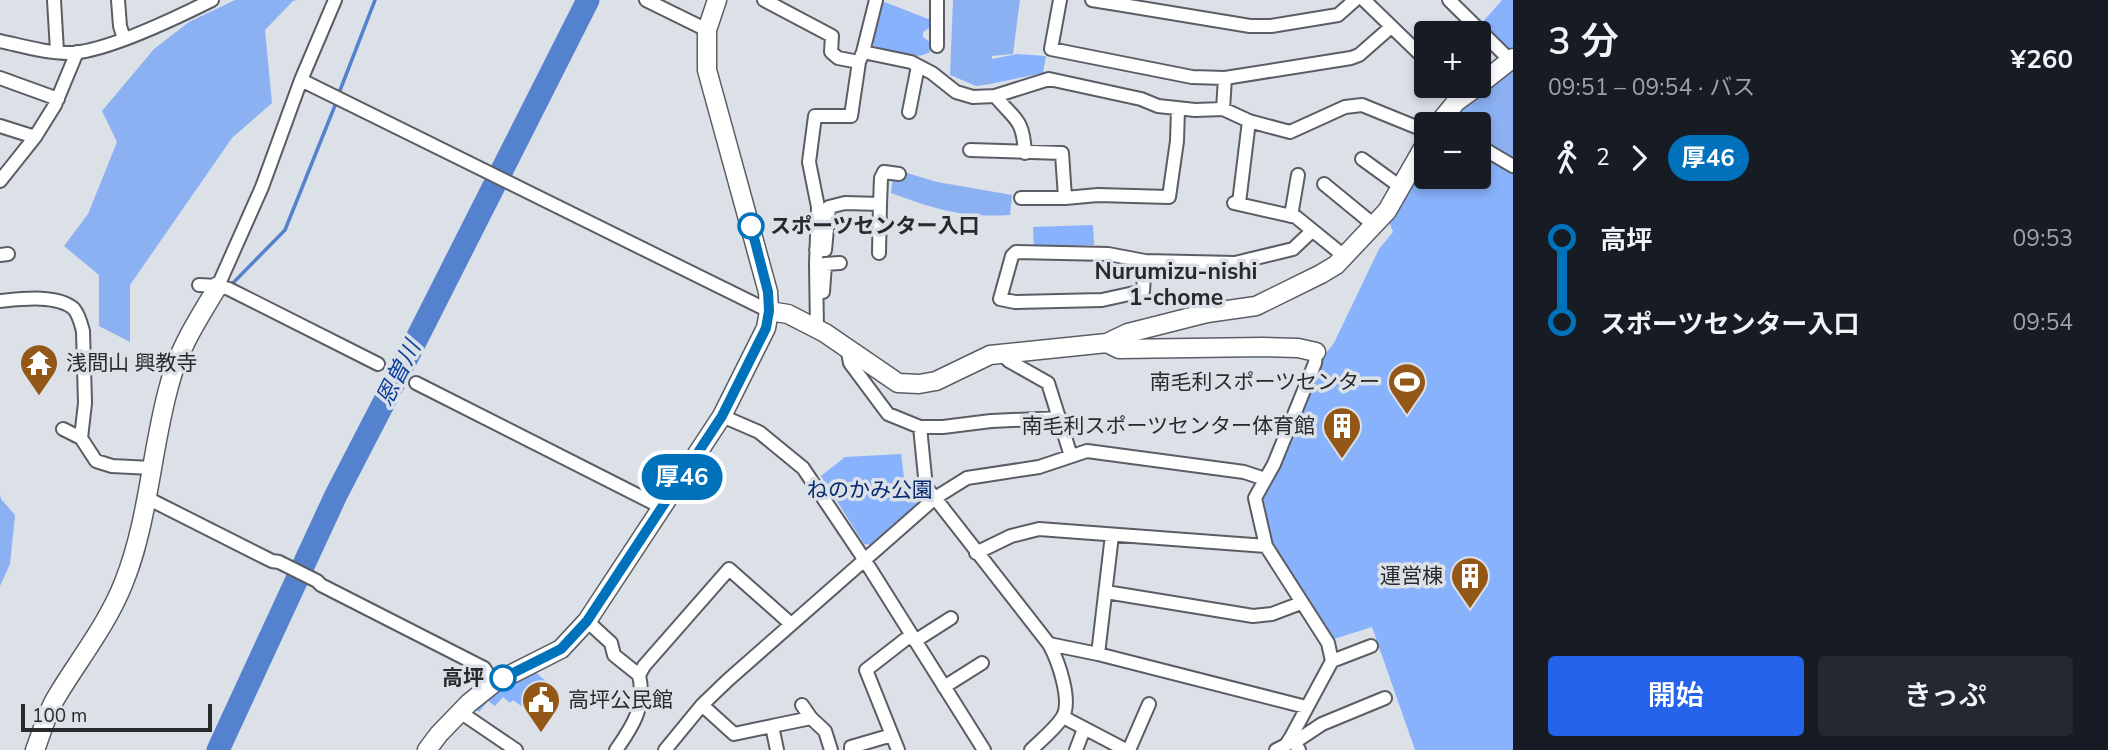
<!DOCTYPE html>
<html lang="ja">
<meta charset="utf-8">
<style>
:root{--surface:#171b24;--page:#242831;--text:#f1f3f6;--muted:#9ea1a6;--accent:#2563eb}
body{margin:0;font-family:"Nunito Sans","Noto Sans JP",sans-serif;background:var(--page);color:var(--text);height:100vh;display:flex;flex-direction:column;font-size:26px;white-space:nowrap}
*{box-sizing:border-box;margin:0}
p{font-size:23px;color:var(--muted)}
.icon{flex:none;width:38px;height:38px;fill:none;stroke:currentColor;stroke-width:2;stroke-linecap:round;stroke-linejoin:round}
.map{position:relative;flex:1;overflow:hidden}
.side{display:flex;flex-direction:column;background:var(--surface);width:595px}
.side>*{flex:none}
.badge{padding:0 14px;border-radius:23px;font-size:24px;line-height:46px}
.tools{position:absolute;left:1414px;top:21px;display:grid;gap:14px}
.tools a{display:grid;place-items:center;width:77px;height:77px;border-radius:7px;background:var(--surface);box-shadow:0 4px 10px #0003;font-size:35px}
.scale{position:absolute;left:21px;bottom:18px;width:191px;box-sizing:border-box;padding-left:7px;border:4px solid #292a2d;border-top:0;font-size:19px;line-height:24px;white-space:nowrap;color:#292a2d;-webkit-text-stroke:5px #dce1e8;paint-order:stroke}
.map>.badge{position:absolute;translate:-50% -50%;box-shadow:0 0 0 4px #fff}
.legs{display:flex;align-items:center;gap:10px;height:77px;padding:0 35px;font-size:23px}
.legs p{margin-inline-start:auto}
.headline{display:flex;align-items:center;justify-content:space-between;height:119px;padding:0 35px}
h1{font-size:38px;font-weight:600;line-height:52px}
.action{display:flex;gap:14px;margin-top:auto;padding:14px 35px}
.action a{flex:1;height:80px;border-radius:7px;background:var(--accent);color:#fff;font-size:28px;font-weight:600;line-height:80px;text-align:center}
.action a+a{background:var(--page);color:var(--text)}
ul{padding:0 35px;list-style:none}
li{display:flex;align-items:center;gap:24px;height:84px;font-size:26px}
li i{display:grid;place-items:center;width:10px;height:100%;margin:0 9px;background:currentColor}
li i::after{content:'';width:18px;height:18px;margin:-9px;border:5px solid;border-radius:50%;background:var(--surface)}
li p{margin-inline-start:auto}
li:first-child i{background:linear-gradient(#0000 50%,currentColor 0)}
li:last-child i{background:linear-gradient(currentColor 50%,#0000 0)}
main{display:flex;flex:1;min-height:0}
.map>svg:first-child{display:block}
.green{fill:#88b2fb}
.forest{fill:#8bb1f2}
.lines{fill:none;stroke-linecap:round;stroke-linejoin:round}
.stream{stroke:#5582cf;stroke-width:3.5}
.river{stroke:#5582cf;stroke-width:23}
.street-casing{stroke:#5a5e64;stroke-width:16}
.secondary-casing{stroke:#5a5e64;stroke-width:21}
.street{stroke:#fff;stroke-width:12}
.secondary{stroke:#fff;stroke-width:18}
.line-1-casing{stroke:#fff;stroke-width:16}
.line-1{stroke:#0072bc;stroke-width:10}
.stop-1-dot{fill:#fff;stroke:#0072bc;stroke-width:3.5}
.labels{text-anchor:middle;stroke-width:7;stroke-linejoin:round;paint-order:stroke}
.stop-label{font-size:21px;font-weight:bold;fill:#292a2d;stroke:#dce1e8;text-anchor:start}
.poi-label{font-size:21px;fill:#292a2d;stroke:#dce1e8;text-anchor:end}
.park-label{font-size:21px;fill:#032a6f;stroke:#dce1e8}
.neighbourhood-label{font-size:23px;font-weight:bold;fill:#292a2d;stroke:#dce1e8}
.water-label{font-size:23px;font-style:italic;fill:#0d419d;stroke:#dce1e8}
</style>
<main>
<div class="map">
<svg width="1513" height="750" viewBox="0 0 1513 750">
<rect width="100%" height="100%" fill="#dce1e8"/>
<!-- green -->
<path class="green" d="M1502,0H1513V51H1507L1481,24Z
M882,1L931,20V27L923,32V37L931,43L930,52C913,62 892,51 874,46L871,37Z
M1017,54L1046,56L1043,73L990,84L982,61Z
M1479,150L1513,169V750H1415L1372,627L1334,639L1273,548L1263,496C1269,485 1277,474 1282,463C1302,425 1306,376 1334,343L1379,249L1393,232L1388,219L1426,155V177H1479Z
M1093,225L1094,245L1034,247L1033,227Z
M901,454L905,485L921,484L926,493V500L873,545L864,544L821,476L845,457Z
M534,671L555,689L534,715L513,700L510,703L503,697L495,706L488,701L479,712L474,708L486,694Z"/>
<!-- forest -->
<path class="forest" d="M235,0H298L293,1L265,30L272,103L232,138L130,285V342L99,326V275L64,246L88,214L117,142L102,111L154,49L189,22Z
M953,0H1020L1013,54L992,56L991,84L976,86L950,75Z
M1513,63V159L1479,140V124H1453L1452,121L1457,111Z
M894,169L937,182L1012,195L1010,215C962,218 935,209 891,193Z
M0,494L1,499L15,515L10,564L0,586Z"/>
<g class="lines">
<!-- stream -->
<path class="stream" d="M339,93L375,0
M231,285L285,230L336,103
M138,569L144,550
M120,611L130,589"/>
<!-- river -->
<path class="river" d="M218,750L336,495L411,350L588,0"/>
<defs>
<path id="street" d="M54,0L57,51
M118,0L120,26L124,39
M646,0L707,30
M764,0L832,36L831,52L838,58L859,62
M876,0L863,52L911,62L932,73L956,92L973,97L995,96L1049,79L1141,99L1158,106L1195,110L1223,109L1249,121L1290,132L1345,107L1362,105L1426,131
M1060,0L1051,49L1192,77L1225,78L1351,58L1359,55L1391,27
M1092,0L1117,4L1118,0
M1364,0L1426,60
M1449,0L1510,60
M1117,4L1250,26H1271L1338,15L1355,0
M0,41C23,46 46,53 70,53C106,52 178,17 212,0
M937,46V0
M0,78L58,99
M301,80L769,311
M1453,86L1464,96
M995,96C1015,120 1023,118 1025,153
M1223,109L1225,78
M909,112L918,66
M0,126L35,137
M1479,146L1513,166
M970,150L1062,153L1065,198
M1362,159L1402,188
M0,181L35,137L55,105L77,52
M1324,184L1374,225
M1021,198H1065L1098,195L1169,197L1177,141L1178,109
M1234,203L1296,217L1344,256
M1239,203L1249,121
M1291,216L1298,175
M816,250H825L829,207L845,203L880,204L881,178L884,172L899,174
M879,253L880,204
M0,255L8,254
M1145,261L1143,291L1102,300L1015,302L1000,299L1012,256L1016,252L1108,254L1145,261L1235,263L1293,249L1312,231
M199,285L218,286L229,289L378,364
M218,286L262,187L301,80L335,0
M823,292L825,264L840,263
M0,301C20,299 58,294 74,309C79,315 81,324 83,331L85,403L81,438
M817,330L816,264L818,207L809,162L815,116H851L859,62L863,52
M847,347L850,363L888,414L920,427H943L991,421L1060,418
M1002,354L1009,361L1048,383L1071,456
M416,383L663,508
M722,416L759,432L803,468L864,559L984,750
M920,427L926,487L935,498L967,478L1039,467L1087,451L1244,472L1265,479
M63,429L81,438L96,461L112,466L151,468
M147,498L272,561L279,562L317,581L321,585L484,668L494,683
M976,553L1011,536L1039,529L1266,546
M1106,592L1253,616L1272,614L1301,603
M587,621L611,643L614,655L639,675
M915,641L951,618
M1049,644L1098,654L1306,707
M1098,654L1112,535
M1332,661L1371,646
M944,687L982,663
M702,705L734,734L772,726
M802,705L811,718
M460,712L516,750
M1063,717L1126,750
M892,735L898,750
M1295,742L1322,724L1385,698
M616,750C633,726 646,706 639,675L644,666L729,569L791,624
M665,750L702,705L728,680L935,498L1049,644C1058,660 1073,702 1062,718C1054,730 1041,740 1031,750
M777,750L772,726L811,718L825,731L831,750
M851,750V747L892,735L866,670L911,635
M1076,750L1084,729
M1129,750L1149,704
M1276,750L1286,745L1291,737
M1299,750L1291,737L1332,661L1328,643L1266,546L1255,498L1274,464L1315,363L1316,352"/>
<path id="secondary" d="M1479,85L1513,58
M1438,124L1456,102L1478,86
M769,311L788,314L825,333L898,383L919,384L936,381L990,355L1107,343L1128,333L1207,313L1256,306L1321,274L1336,265L1387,211L1426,143
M1107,343L1119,349L1263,347L1298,348L1316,352
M35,750C42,732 47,712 57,696C80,658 108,623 124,582C149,519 151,451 169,386C178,349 199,318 218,286
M427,750L439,734L469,703L494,683L561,649L587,621L722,416L766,328L769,311L768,292L707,70V30L717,0"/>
</defs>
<!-- street casing -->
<use href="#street" class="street-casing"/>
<!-- secondary casing -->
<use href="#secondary" class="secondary-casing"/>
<!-- street -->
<use href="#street" class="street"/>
<!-- secondary -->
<use href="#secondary" class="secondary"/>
</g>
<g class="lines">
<defs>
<path id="line-1" d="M503,678L561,649L587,621L722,416L766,328L769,311L768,292L751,226"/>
</defs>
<!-- line-1 casing -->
<use href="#line-1" class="line-1-casing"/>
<!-- line-1 -->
<use href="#line-1" class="line-1"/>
</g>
<!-- icons -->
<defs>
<symbol id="temple-pin" viewBox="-11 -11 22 30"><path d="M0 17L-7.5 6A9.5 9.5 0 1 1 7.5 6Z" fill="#935717" stroke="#dce1e8"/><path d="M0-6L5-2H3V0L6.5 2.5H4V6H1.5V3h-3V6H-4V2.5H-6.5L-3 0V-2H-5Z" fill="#fff"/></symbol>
<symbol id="stadium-pin" viewBox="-11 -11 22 30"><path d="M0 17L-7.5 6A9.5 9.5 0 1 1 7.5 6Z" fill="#935717" stroke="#dce1e8"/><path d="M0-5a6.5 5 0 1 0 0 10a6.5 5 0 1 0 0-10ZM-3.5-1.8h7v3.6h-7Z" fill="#fff"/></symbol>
<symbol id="building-pin" viewBox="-11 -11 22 30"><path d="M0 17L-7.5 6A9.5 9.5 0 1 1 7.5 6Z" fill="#935717" stroke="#dce1e8"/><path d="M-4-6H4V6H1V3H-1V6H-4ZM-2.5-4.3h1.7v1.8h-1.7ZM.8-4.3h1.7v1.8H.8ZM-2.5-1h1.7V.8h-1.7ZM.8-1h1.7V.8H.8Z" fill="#fff"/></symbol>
<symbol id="civic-pin" viewBox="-11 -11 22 30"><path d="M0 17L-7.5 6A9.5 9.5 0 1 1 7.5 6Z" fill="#935717" stroke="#dce1e8"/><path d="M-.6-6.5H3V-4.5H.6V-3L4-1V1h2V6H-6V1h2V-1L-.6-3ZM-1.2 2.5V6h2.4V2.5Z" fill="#fff"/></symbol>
</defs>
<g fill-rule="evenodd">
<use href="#temple-pin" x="17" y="341" width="44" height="60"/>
<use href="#stadium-pin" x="1385" y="360" width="44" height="60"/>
<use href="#building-pin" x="1320" y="404" width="44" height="60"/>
<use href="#building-pin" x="1448" y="554" width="44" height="60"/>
<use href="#civic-pin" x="519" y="678" width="44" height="60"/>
</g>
<!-- markers -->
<g class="stop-1-dot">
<circle cx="751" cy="226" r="12"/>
<circle cx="503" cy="678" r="12"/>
</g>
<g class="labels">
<!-- stop labels -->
<g class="stop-label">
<text x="770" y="233">スポーツセンター入口</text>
<text x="484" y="685" text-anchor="end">高坪</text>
</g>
<!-- poi labels -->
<g class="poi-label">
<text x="66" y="370" text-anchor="start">浅間山 興教寺</text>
<text x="1380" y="389">南毛利スポーツセンター</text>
<text x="1315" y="433">南毛利スポーツセンター体育館</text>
<text x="1443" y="583">運営棟</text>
<text x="568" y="707" text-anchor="start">高坪公民館</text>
</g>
<!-- park labels -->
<g class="park-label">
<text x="870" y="497">ねのかみ公園</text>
</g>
<!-- neighbourhood labels -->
<g class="neighbourhood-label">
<text x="1176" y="279">Nurumizu-nishi<tspan x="1176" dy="26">1-chome</tspan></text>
</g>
<!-- water labels -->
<g class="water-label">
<text transform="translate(398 373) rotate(-63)" y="8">恩曽川</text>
</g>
</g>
</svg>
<div class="tools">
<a>+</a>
<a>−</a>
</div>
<div class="scale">100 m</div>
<b class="badge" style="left:682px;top:477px;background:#0072bc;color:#fff">厚46</b>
</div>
<section class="side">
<div class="headline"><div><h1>3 分</h1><p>09:51 – 09:54 · バス</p></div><b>¥260</b></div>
<div class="legs"><svg class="icon" aria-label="walk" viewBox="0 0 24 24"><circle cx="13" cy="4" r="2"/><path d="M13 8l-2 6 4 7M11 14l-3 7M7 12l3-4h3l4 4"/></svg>2<svg class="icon" aria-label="forward" viewBox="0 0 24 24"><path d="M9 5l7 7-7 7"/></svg><b class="badge" style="background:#0072bc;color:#fff">厚46</b></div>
<ul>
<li><i style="color:#0072bc"></i><b>高坪</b><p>09:53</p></li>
<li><i style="color:#0072bc"></i><b>スポーツセンター入口</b><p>09:54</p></li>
</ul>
<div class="action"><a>開始</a><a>きっぷ</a></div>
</section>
</main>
